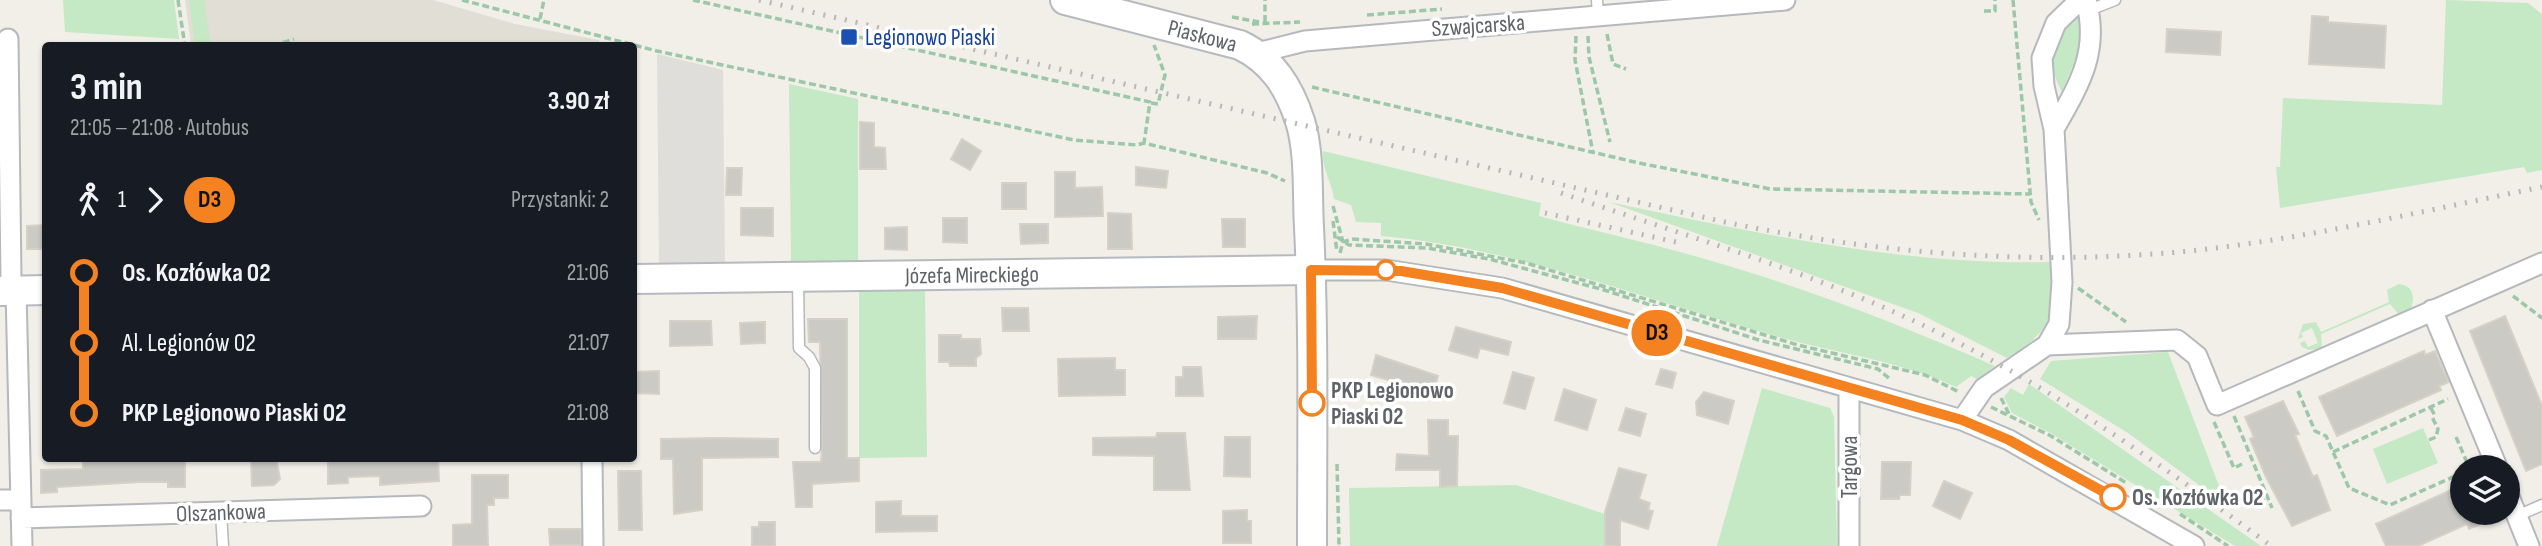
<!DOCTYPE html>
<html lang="pl">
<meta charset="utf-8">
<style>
:root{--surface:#171b24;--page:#20242c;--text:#f1f3f6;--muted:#9ea1a6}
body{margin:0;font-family:"Sofia Sans Condensed",sans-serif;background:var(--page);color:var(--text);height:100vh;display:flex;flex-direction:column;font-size:26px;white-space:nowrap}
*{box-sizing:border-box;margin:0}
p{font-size:23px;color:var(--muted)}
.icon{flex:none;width:38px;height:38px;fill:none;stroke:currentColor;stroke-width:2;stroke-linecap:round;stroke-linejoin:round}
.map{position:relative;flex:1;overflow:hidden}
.panel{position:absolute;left:42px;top:42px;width:595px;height:420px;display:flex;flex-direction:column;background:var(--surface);border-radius:7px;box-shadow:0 2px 5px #0004}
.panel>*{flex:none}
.badge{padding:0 14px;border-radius:23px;font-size:24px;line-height:46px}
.tools{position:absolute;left:2450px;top:455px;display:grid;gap:14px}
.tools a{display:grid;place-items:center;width:70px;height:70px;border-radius:50%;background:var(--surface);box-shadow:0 2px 5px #0004;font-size:35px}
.map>.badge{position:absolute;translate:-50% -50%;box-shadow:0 0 0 4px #fff}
.legs{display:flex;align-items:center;gap:10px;height:77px;padding:0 28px;font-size:23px}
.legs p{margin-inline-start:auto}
.summary{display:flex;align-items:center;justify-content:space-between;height:119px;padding:0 28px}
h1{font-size:38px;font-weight:700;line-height:52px}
ul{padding:0 28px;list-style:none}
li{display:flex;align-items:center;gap:24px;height:70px;font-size:26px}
li i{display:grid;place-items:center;width:10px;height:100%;margin:0 9px;background:currentColor}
li i::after{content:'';width:18px;height:18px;margin:-9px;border:5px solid;border-radius:50%;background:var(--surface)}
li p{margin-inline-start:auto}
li:first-child i{background:linear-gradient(#0000 50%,currentColor 0)}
li:last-child i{background:linear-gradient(currentColor 50%,#0000 0)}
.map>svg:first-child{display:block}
.industrial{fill:#e0deda}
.education{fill:#e1ded6}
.green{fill:#c5e8c5}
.building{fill:#cccac5;stroke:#d6d1c6;stroke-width:2}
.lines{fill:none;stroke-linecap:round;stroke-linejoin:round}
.lane-casing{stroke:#b5b8bc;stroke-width:13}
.street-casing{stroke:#b5b8bc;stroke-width:23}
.secondary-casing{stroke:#b6babf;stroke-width:32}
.path{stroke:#9cc7a9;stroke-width:3.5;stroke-dasharray:7 3.5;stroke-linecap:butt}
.lane{stroke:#fff;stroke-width:10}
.street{stroke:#fff;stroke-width:19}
.secondary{stroke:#fff;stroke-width:28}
.rail{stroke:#b6b7b8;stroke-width:5;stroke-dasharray:2 9;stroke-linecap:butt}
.line-1-casing{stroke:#fff;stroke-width:16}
.line-1{stroke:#f58220;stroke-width:10}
.transit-dot{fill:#1a4fb4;stroke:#fff;stroke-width:2.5}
.stop-1-dot{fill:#fff;stroke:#f58220;stroke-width:3.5}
.labels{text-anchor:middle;stroke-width:7;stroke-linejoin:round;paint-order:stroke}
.street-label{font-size:23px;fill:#5f6368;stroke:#fff}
.transit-label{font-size:23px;fill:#164399;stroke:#fff;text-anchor:start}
.stop-label{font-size:23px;font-weight:bold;fill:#5f6368;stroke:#fff;text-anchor:start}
</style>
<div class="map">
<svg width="2542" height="546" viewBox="0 0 2542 546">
<rect width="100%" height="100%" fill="#f1efe8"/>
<!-- industrial -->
<path class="industrial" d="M657,54L723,70L725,263H659Z"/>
<!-- education -->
<path class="education" d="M185,0H433L515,24L599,40V45H191Z"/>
<!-- green -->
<path class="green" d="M63,0H174L179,39L65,32Z
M189,0H204L211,45H195Z
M2446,0L2528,3L2542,14V170L2527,173L2524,167L2280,208L2276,167H2280L2283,98L2442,105Z
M2085,11L2084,38L2062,92C2042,55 2055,35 2085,11Z
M789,84L858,99V263L791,264Z
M1323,151L1541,203L1539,216C1594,231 1650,243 1705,259C1804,287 1901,325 1995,366L1977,379L1971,376L1956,387C1899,360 1833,353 1772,335C1642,298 1516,248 1381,236V223L1356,222L1351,205L1334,199C1332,182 1321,167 1323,151Z
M1609,202C1756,233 1902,266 2052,262C2056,315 2053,330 2007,358L1918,313Z
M2399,284C2415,286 2415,299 2410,311L2400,316L2390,304L2321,334L2322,348L2309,350L2302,347L2300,343L2305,341L2308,347L2318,343L2312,328L2301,333L2303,337L2298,339L2303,324L2316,322L2321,332L2389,302L2387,290Z
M859,291H925L927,457L859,458Z
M2168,352L2222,494L2218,499L2128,433L2040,379L2051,361Z
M2029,384L2261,546H2235L2052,434L2012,413L2004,397L2011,388L2023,395Z
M1762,388L1830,408L1834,417L1837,546H1717Z
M2423,428L2438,463L2387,484L2373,449Z
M1516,485L1605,514V546H1350L1349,488Z"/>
<!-- building -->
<path class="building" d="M2312,16L2328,17V22L2386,26L2384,68L2309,64Z
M2167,29L2221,32L2220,55L2166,52Z
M860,122L874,123V147L885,148L886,169H860Z
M962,139L981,151L970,170L951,159Z
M1136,167L1168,171L1166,188L1136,185Z
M727,168H742L741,195H726Z
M1055,172H1075V188L1102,187L1103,216L1055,217Z
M1002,183H1026V209H1002Z
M741,208H773V236L741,235Z
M1108,213L1131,214L1132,249H1108Z
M943,218H967V243L943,242Z
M1222,219H1245V247H1223Z
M1020,224H1048V243L1021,244Z
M46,225V249H27V226Z
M907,227V250L885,249V228Z
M1002,308H1028L1029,331H1003Z
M1257,316L1256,339H1218V317Z
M2505,316L2542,406V464L2526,471L2470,331Z
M808,319H847V458H859V481L812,484V507H796L793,462H821L822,448L820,342H809Z
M670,321H711L712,345L670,346Z
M765,322V343L741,344L740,323Z
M1456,327L1511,342L1508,355L1480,348L1477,358L1449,350Z
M939,335H961V339H980L981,354L976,358V366H950L949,362H939Z
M2424,351L2425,355L2435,351L2444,372L2449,382L2439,386L2441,390L2337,436L2319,397Z
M1376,355L1438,376L1433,393L1371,375Z
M1115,358V370H1125V395L1059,396L1058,359Z
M1183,367H1201L1203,396H1176V377H1183Z
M1661,369L1676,373L1672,388L1656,384Z
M659,371V394L634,393V372Z
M1513,372L1534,378L1525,409L1504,403Z
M1564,389L1596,400L1587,430L1555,420Z
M1704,392L1734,401L1728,424L1697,415L1696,402Z
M2283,401L2299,434L2295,435L2313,477L2317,475L2330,510L2292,526L2266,477L2250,439L2254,437L2245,417Z
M1626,408L1646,414L1640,436L1619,430Z
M1428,420H1448V436H1458L1457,486L1440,487V470H1396L1397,454L1429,456Z
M1157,433H1185L1190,490H1154V456L1093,455V438L1156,437Z
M1225,437H1250V477L1224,476Z
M716,438L778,439V457L702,458V510L674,514L673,459H661V439Z
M83,458L185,460V487H168V482H139L57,487V492L41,493V470L83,469Z
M251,458H276L280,479L274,485L252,486Z
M328,458H438L439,481L380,485V476L348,477V483L328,484Z
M1882,462H1911L1910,495H1900L1899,499H1881Z
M1619,468L1646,475L1639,499L1650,503L1648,510L1653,511L1648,529L1620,520V546H1605V512Z
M618,471H641L642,530H619Z
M472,475H508V498H494V505H487L488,546H453V525L472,524Z
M1944,481L1972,493L1960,519L1933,506Z
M2462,485V513L2503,514L2469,529L2467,524L2418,546H2386L2376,524Z
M901,501V516H937V531L876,532V502Z
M1247,510V521H1251V543H1223V511Z
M759,522H775V546H752V527H759Z
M549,529H581V545H550Z"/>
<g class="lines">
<defs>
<path id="lane" d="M1597,0L1598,15
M2089,10L2115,0
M798,280L799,348L809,357L815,368V448
M221,512L223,546
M2517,516L2542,505"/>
<path id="street" d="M8,39L11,279L16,290L22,546
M1257,53L1305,41L1785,0
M2054,129C2079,85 2100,52 2086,0
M1311,270H1386L1502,288L1962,420L2009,440L2194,546
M2432,310L2497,467
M2047,345L2059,324L2062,282L2054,129L2044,86L2042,58L2056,23L2080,0
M1849,388V546
M1962,420L1984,388L2047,345L2177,340L2197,356L2217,405L2542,263
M592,458L593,546
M2508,494L2529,546
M0,500H21
M21,518L421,506"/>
<g id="secondary">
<path id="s1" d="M1065,0L1240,45C1273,61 1289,87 1300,121C1310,153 1307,194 1309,227C1314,333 1312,440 1312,546"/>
<path id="s2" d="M634,279L1311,270"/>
<path d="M0,291L46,290"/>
</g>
</defs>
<!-- lane casing -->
<use href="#lane" class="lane-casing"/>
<!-- street casing -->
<use href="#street" class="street-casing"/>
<!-- secondary casing -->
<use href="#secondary" class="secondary-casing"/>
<!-- path -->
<path class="path" d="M178,0L185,46
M462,0L657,51L1074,140L1137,145L1144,143L1267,173L1285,181
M693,0L1150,102L1144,143
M2013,0L2031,202L2039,220
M1984,11H1995V0
M1367,15L1442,9
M1232,17L1259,22
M540,19L544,0
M1265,22V0
M1252,24L1300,22
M1607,34L1613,64L1626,69
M1576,36L1575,60L1593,153
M1588,36L1589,57L1610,142
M273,46L294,39
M1312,87L1639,163L1770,189L2030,194
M1151,103L1158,104L1165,75L1154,45
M1333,206L1343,242
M1333,221L1337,252
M1337,237L1349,245L1427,248L1489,259L1604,290L1759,340L1878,369L1890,379
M1340,253L1343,242L1352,239L1426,244L1526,263L1798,345L1925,375L1959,392
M2078,288L2126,322
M2513,296L2542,318
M2298,391L2315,431L2326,436L2349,488L2390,505L2462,473
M2001,398L2010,416
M1991,407L2051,436L2128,484
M2431,408L2435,416
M2234,416L2272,508
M2214,422L2234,468L2242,464
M2456,437L2469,467
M2429,440L2436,437L2438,429L2432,417
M2333,452L2448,399
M1337,464L1339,546
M2258,501L2267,497
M2180,514L2228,546"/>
<!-- lane -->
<use href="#lane" class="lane"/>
<!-- street -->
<use href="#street" class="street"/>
<!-- secondary -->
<use href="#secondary" class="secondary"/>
<!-- rail -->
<path class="rail" d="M759,0L1720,221C1877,254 2039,267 2199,250C2314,237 2428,210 2542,187
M1561,193C1685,236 1813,272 1931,329C2053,388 2162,465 2271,546
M1545,213L1676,242"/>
</g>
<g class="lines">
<defs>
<path id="line-1" d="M1312,403L1311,270L1401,271L1502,288L1962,420L2009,440L2113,497"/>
</defs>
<!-- line-1 casing -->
<use href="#line-1" class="line-1-casing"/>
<!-- line-1 -->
<use href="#line-1" class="line-1"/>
</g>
<!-- markers -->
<rect class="transit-dot" x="840" y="28" width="18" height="18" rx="3.5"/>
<g class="stop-1-dot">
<circle cx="1386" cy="270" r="9"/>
<circle cx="1312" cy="403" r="12"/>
<circle cx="2113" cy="497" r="12"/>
</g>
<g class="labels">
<!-- street labels -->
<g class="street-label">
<text transform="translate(1478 25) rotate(-4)" y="8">Szwajcarska</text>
<text dy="8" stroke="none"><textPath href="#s1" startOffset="142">Piaskowa</textPath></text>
<text dy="8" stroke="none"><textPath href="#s2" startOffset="338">Józefa Mireckiego</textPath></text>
<text transform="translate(1849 467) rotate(-90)" y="8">Targowa</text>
<text transform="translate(221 512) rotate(-2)" y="8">Olszankowa</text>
</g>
<!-- transit labels -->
<g class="transit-label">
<text x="865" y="45">Legionowo Piaski</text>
</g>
<!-- stop labels -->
<g class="stop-label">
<text x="1331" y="398">PKP Legionowo<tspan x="1331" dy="26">Piaski 02</tspan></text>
<text x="2132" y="505">Os. Kozłówka 02</text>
</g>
</g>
</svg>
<div class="tools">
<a><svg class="icon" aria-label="layers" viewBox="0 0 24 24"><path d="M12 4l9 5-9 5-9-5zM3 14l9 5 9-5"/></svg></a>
</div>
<b class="badge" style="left:1657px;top:333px;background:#f58220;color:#111">D3</b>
<section class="panel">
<div class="summary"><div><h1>3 min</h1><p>21:05 – 21:08 · Autobus</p></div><b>3.90 zł</b></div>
<div class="legs"><svg class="icon" aria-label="walk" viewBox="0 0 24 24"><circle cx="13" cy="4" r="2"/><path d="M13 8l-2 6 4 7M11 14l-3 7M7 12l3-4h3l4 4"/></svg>1<svg class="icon" aria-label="forward" viewBox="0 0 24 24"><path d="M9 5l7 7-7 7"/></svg><b class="badge" style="background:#f58220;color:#111">D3</b><p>Przystanki: 2</p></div>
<ul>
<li><i style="color:#f58220"></i><b>Os. Kozłówka 02</b><p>21:06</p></li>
<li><i style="color:#f58220"></i><span>Al. Legionów 02</span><p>21:07</p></li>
<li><i style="color:#f58220"></i><b>PKP Legionowo Piaski 02</b><p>21:08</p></li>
</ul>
</section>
</div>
